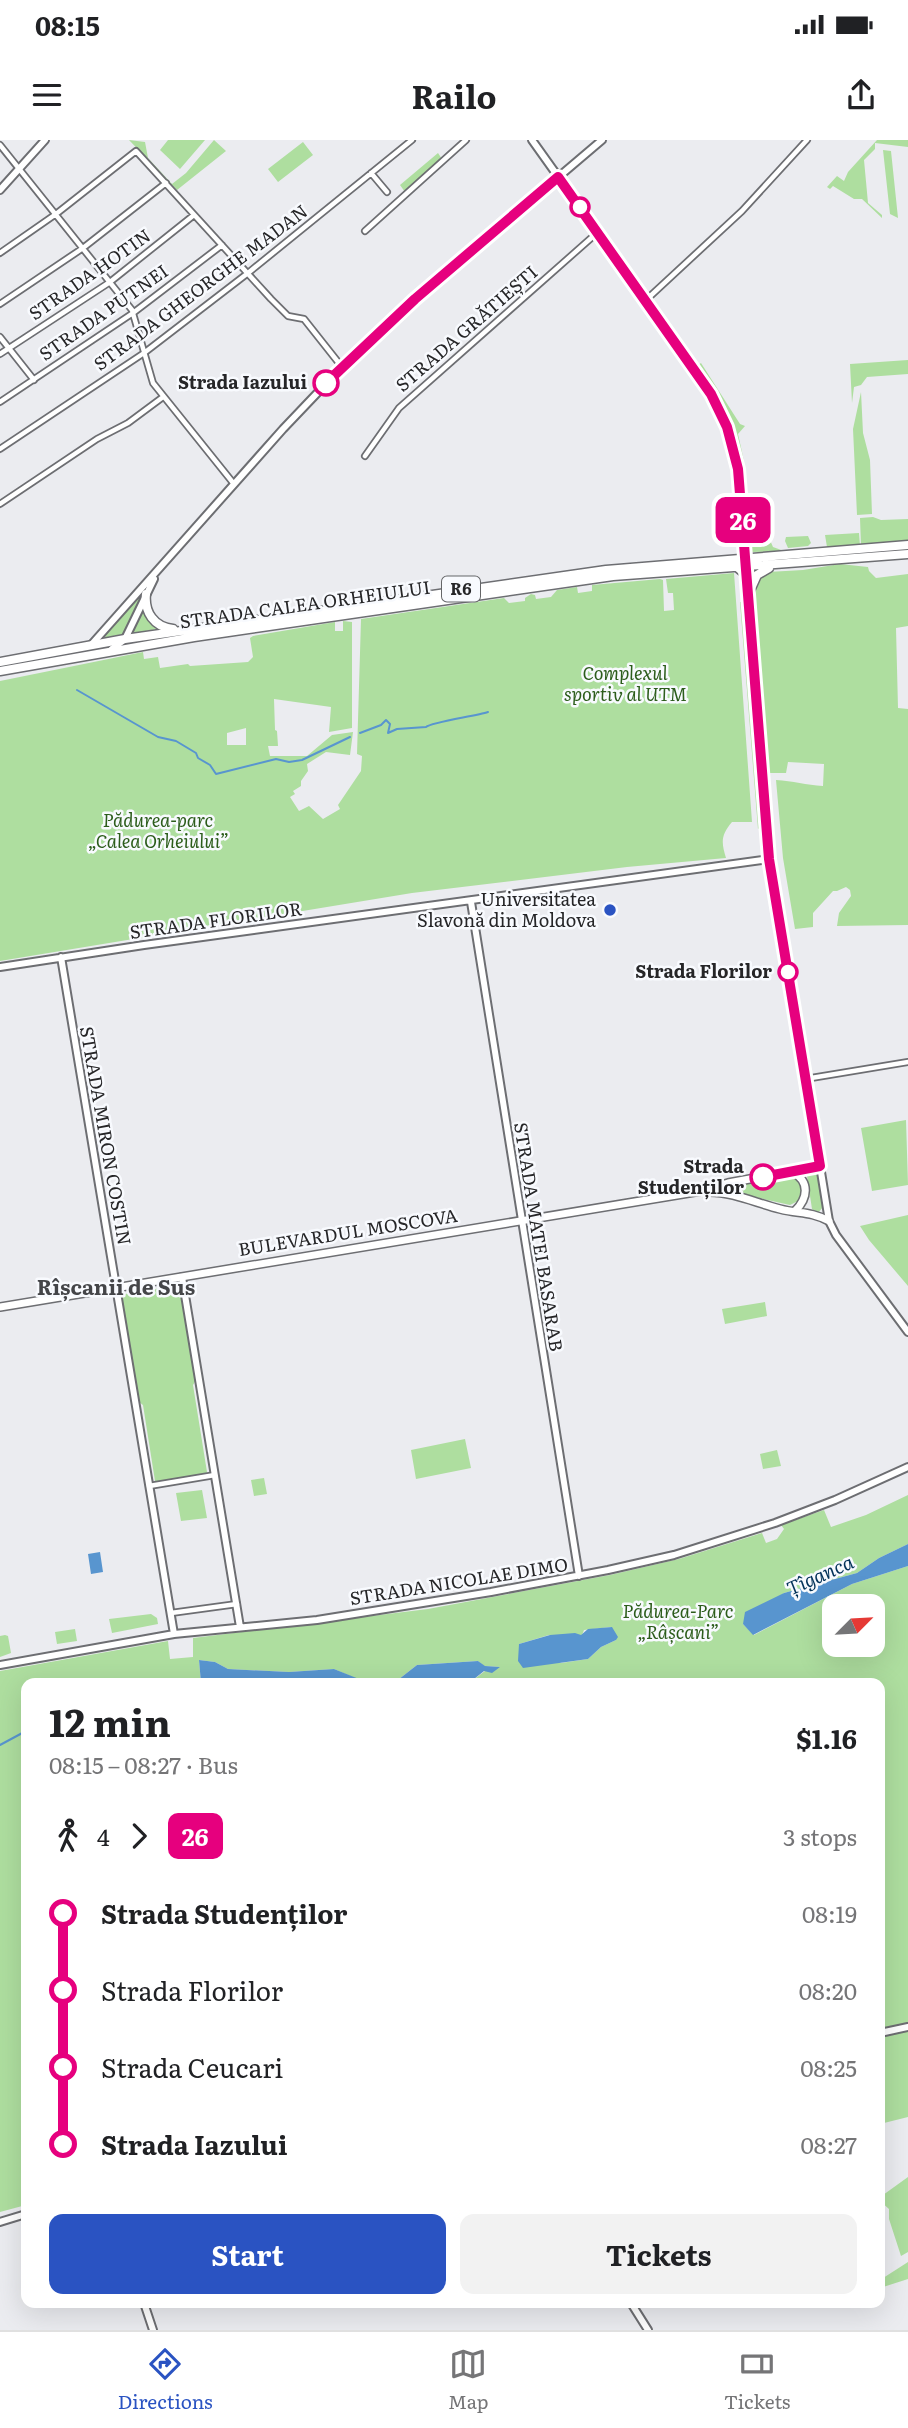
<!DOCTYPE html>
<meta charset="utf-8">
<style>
:root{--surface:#fff;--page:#f2f2f2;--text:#202124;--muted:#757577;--line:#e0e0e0;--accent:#2a53c2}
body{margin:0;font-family:Literata,serif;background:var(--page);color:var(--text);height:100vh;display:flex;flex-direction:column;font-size:26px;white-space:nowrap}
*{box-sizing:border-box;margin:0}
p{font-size:23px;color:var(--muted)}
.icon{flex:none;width:38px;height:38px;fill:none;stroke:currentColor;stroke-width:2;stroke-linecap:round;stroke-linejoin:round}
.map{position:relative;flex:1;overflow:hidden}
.sheet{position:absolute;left:21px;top:1538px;width:864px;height:630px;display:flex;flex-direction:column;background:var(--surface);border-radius:14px;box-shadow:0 7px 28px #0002}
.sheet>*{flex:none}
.badge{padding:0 14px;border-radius:10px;font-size:24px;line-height:46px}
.needle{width:46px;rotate:66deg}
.controls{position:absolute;left:822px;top:1454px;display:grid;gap:14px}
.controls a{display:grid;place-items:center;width:63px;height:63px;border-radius:14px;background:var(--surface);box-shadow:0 7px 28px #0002;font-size:35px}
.map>.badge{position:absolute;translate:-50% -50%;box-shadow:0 0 0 4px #fff}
.legs{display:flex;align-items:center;gap:10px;height:77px;padding:0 28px;font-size:23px}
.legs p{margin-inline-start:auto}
.summary{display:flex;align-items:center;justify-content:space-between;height:119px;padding:0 28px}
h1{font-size:38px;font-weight:700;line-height:52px}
.button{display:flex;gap:14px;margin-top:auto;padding:14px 28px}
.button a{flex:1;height:80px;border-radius:14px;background:var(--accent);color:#fff;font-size:28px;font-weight:700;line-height:80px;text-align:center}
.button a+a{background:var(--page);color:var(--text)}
ul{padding:0 28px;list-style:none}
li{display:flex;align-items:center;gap:24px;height:77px;font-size:26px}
li i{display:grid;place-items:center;width:10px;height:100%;margin:0 9px;background:currentColor}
li i::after{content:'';width:18px;height:18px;margin:-9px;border:5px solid;border-radius:50%;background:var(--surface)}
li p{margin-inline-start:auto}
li:first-child i{background:linear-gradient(#0000 50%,currentColor 0)}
li:last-child i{background:linear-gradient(currentColor 50%,#0000 0)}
.status{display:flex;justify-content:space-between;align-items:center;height:49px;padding:0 35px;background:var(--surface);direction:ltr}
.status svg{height:19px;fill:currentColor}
header{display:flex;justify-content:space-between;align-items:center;height:91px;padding:0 28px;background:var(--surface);font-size:32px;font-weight:700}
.tabs{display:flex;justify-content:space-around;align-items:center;height:98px;border-top:2px solid var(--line);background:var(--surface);font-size:19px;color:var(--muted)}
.tabs a{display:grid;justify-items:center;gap:4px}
.tabs .current{color:var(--accent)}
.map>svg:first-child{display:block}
.green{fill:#aede9f;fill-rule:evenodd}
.water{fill:#5895cf}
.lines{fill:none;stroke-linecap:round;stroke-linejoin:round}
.stream{stroke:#5895cf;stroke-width:2}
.street-casing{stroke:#6d6e72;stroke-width:8}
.secondary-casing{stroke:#6d6e72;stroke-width:10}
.primary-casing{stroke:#6d6e72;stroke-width:10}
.highway-casing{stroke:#6d6e72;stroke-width:11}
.street{stroke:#fff;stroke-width:4.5}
.secondary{stroke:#fff;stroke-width:6}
.primary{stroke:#fff;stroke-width:7}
.highway{stroke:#fff;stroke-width:8}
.line-1-casing{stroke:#fff;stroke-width:16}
.line-1{stroke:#e6007e;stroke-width:10}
.stop-1-dot{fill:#fff;stroke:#e6007e;stroke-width:3.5}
.poi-dot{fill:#2a53c2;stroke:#f8fafe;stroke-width:2.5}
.labels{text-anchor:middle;stroke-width:5;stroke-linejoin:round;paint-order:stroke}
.shield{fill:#f8fafe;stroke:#656668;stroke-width:2}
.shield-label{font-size:16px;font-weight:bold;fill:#262628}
.street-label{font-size:18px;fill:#262628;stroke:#f8fafe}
.stop-label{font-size:18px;font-weight:bold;fill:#262628;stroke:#f8fafe;text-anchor:end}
.park-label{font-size:18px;font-style:italic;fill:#2c5d1b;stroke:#f8fafe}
.poi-label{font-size:18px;fill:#262628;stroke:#f8fafe;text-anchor:end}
.water-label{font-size:19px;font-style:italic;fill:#033359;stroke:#f8fafe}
.quarter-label{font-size:21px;font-weight:bold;fill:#444548;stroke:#f8fafe}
</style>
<div class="status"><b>08:15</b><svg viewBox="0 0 49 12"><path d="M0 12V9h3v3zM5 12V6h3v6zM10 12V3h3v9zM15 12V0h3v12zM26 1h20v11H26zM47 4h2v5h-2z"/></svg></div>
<header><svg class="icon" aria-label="menu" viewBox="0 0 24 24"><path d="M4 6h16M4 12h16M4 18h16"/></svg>Railo<svg class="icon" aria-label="share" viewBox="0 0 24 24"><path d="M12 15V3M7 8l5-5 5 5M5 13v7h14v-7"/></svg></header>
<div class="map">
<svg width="908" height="2190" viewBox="0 0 908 2190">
<rect width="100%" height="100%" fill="#ebecf0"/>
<!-- green -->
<path class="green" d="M129,0L145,2L148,18L172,44L186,33L214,0L226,11L177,50Z
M168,0H205L180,29L160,10Z
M877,0H908V7L875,3V9L864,20L868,63L882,75V78L862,59H854L833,46L830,49L827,47L837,36L844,41L848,32Z
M303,2L313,15L278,42L268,29Z
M883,10L891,11L898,78L890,74Z
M438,13L442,19L405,52L400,45Z
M908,220V234L867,237L861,245L854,247L852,263L850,224Z
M701,223L740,284L745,286L738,294L744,321L721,262L698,225Z
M861,252L863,293L870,320L872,374L857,375L853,289Z
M751,377L753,398H769L773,407L784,411L752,412L750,409L748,386Z
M873,377L881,380L908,379V403L861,406L860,378Z
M859,393L860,406L827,407L825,395Z
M808,396L811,403L808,406L788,408L785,401L786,397Z
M840,424L868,427L869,431L876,438L908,434V486L896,488L898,568L908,569V785L837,786L839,773L851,756L850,750L846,747L837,751H833L813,773V787L795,789L783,718L776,640C793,641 806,645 823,646L824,624L788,622L786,633H766L753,453L758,437L768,432L803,430Z
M734,433L752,682H732C721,695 721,702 726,718L627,727L412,753L0,821V541L143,512L144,519L158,517L160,528L188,524L190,526L248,522L253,517L250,498L253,496L335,482V491H343V481L352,482V588L329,592L331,567L274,559L275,590L277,591L278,606H268L270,616H307L332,595L353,592L350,615L326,612L307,624L308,631L301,641V646L293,651L295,654L290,657L299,671L309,666L323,679L340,669L338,665L361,631L362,616L357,614L361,479L504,458L509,463L525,461V458L531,454L535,455L536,459L551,457L557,450L577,447L578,453L592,451V445L660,439L663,440L664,471L674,470L673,453H668L666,439ZM246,588V605H227V593Z
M150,442L123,494L103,498Z
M740,462H745L763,685L758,689Z
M144,465L162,488L130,494Z
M906,980L908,1045L872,1051L861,988Z
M813,1032L818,1036L823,1067L818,1073L812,1069L807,1036Z
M788,1036L798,1040L802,1050L798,1061L790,1065L737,1053L734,1050L738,1044Z
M908,1075V1146L869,1100L860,1086Z
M173,1146L181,1152L196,1240L193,1245L207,1332L206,1334L159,1342L155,1341L143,1265L139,1262L121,1159L125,1154Z
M765,1162L767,1176L725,1184L722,1169Z
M465,1299L471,1328L416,1339L411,1310Z
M777,1310L781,1326L763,1329L760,1314Z
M264,1338L267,1354L254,1356L251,1340Z
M202,1350L207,1378L181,1381L176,1353Z
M908,1355V1404L879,1418L857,1433L784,1453L743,1484L754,1495L852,1444L908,1426V1977L880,1984V1544L469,1543L485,1531L500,1527L484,1526L478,1521L417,1525L394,1543L369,1544L334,1529L289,1532L228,1529L215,1522L199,1520L201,1543L26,1544V2065L0,2072V1531L168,1501L170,1519L193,1517V1498L428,1469L610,1435L679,1419L762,1393L766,1403L777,1399L784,1389L781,1385L824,1370L831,1387L866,1375ZM835,1466H873V1505H835ZM611,1487L616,1500L601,1507L588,1519L561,1523L519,1504L549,1495H582L584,1490Z
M151,1474L157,1478L158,1484L112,1493L109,1479Z
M75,1489L77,1501L57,1504L55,1492Z
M5,1495L8,1496L11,1513L0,1517V1496Z
M908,2037V2112L901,2116L889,2079V2069L880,2061L883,2055Z
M908,2122V2139L880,2148V2140Z"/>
<!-- water -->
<path class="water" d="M908,1404V1426L852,1444L753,1495L743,1484L745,1472L784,1453L857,1433L879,1418Z
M100,1412L103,1432L91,1434L88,1414Z
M612,1487L618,1497L616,1500L601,1507L588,1519L523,1528L518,1521L519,1504L550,1495L575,1493L581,1495L588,1489Z
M199,1520L215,1522L228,1529L289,1532L334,1529L369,1543H201Z
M478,1521L485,1526L500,1527L492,1533L484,1531L469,1543H452L439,1539L422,1543H394L417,1525Z"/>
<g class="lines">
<!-- stream -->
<path class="stream" d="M77,550L158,597L176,601L196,613L198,618L210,625L216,634L276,619L289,622L302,620L350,597
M360,593L381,585L386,580L390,584L388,593L397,589L426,587C432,582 476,576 488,572
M0,1605L26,1591"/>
<defs>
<path id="street" d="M0,5L132,170L153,243L234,344
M371,33L387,52
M365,91L466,0
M0,113L56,74L136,11L271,159L288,176L304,179L342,227
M646,160L742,71L807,0
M0,164L83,108L166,43
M0,197L34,240
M0,214L110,142L194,75
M0,262L133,173L222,105
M0,309L144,213L248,133L412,0
M365,316L399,268L598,92
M0,364L97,299L128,283L163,257
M805,939L908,922
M149,1346L215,1335
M171,1473L237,1464"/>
<path id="secondary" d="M532,0L684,213L717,266L730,297L736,319L746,422
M0,50L45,0
M747,437L770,719L829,1081L836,1095L908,1192
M92,504L283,289L342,227L415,159L602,0
M112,509L125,499L154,439
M471,762L579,1436
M61,817L174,1494
M0,827L144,805L770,719
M182,1137L240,1487
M0,1525L174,1494L317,1480L491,1452L608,1430L674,1415L775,1383L835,1360L908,1327
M880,1893L908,1887
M0,2082L26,2074
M144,2163L153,2190
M631,2163L648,2190"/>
<path id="primary" d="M793,1032C810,1042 808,1058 795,1071
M709,1052C733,1052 756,1063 780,1069C799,1074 810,1071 829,1081
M0,1167L701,1051L728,1043L820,1026"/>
<path id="highway" d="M737,427L744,433L747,440
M146,454C144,472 154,487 173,489
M748,455L757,435L769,428
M0,522L125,499L606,430L908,405
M0,531L194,497L613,436L908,414"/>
</defs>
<!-- street casing -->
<use href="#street" class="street-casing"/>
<!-- secondary casing -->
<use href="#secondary" class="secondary-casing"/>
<!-- primary casing -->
<use href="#primary" class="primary-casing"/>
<!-- highway casing -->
<use href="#highway" class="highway-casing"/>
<!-- street -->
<use href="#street" class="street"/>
<!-- secondary -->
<use href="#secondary" class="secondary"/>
<!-- primary -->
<use href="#primary" class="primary"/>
<!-- highway -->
<use href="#highway" class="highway"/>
</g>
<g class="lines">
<defs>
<path id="line-1" d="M326,243L415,159L558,37L711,254L727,287L738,329L769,719L820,1026L763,1037"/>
</defs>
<!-- line-1 casing -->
<use href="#line-1" class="line-1-casing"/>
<!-- line-1 -->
<use href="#line-1" class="line-1"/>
</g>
<!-- markers -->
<g class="stop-1-dot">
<circle cx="580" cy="67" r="9"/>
<circle cx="326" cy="243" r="12"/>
<circle cx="788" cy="832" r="9"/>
<circle cx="763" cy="1037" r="12"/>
</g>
<circle class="poi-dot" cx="610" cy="770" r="7"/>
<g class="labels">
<!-- shield labels -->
<rect class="shield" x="442" y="436.5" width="38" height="25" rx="5"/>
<g class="shield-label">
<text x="461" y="455">R6</text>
</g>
<!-- street labels -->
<g class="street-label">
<text transform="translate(90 135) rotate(-35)" y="6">STRADA HOTIN</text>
<text transform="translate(201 148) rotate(-37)" y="6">STRADA GHEORGHE MADAN</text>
<text transform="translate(104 173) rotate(-35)" y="6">STRADA PUTNEI</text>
<text transform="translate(467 189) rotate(-41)" y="6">STRADA GRĂTIEȘTI</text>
<text transform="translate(305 465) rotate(-8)" y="6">STRADA CALEA ORHEIULUI</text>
<text transform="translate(216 781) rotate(-8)" y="6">STRADA FLORILOR</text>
<text transform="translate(105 996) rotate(80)" y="6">STRADA MIRON COSTIN</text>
<text transform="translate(348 1093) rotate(-9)" y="6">BULEVARDUL MOSCOVA</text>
<text transform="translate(538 1097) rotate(81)" y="6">STRADA MATEI BASARAB</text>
<text transform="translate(459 1442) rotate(-9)" y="6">STRADA NICOLAE DIMO</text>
</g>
<!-- stop labels -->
<g class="stop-label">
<text x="307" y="249">Strada Iazului</text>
<text x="772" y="838">Strada Florilor</text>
<text x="744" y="1033">Strada<tspan x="744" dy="21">Studenților</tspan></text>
</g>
<!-- park labels -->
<g class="park-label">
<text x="625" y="540">Complexul<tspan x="625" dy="21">sportiv al UTM</tspan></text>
<text x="158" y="687">Pădurea-parc<tspan x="158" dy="21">„Calea Orheiului”</tspan></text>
<text x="678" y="1478">Pădurea-Parc<tspan x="678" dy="21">„Râșcani”</tspan></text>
</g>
<!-- poi labels -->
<g class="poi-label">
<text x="596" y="766">Universitatea<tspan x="596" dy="21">Slavonă din Moldova</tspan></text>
</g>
<!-- water labels -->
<g class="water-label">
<text transform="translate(820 1435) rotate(-24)" y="7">Țîganca</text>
</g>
<!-- quarter labels -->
<g class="quarter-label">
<text x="116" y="1155">Rîșcanii de Sus</text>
</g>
</g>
</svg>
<div class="controls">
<a><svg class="needle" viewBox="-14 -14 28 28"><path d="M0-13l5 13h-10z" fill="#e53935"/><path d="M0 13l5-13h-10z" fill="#757577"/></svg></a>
</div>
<b class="badge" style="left:743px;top:380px;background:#e6007e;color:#fff">26</b>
<section class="sheet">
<div class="summary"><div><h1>12 min</h1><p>08:15 – 08:27 · Bus</p></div><b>$1.16</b></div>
<div class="legs"><svg class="icon" aria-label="walk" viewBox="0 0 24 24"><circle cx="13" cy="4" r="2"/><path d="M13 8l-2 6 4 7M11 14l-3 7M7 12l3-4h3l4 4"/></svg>4<svg class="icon" aria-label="forward" viewBox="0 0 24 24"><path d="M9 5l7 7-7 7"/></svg><b class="badge" style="background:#e6007e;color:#fff">26</b><p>3 stops</p></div>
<ul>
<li><i style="color:#e6007e"></i><b>Strada Studenților</b><p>08:19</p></li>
<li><i style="color:#e6007e"></i><span>Strada Florilor</span><p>08:20</p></li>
<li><i style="color:#e6007e"></i><span>Strada Ceucari</span><p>08:25</p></li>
<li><i style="color:#e6007e"></i><b>Strada Iazului</b><p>08:27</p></li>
</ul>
<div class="button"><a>Start</a><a>Tickets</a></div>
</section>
</div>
<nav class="tabs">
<a class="current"><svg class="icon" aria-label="directions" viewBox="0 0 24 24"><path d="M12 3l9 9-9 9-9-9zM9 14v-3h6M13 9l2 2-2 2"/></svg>Directions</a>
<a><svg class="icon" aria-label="map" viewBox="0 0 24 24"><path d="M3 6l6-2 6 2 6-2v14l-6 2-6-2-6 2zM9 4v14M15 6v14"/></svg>Map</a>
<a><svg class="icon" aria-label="tickets" viewBox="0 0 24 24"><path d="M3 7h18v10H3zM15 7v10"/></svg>Tickets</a>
</nav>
